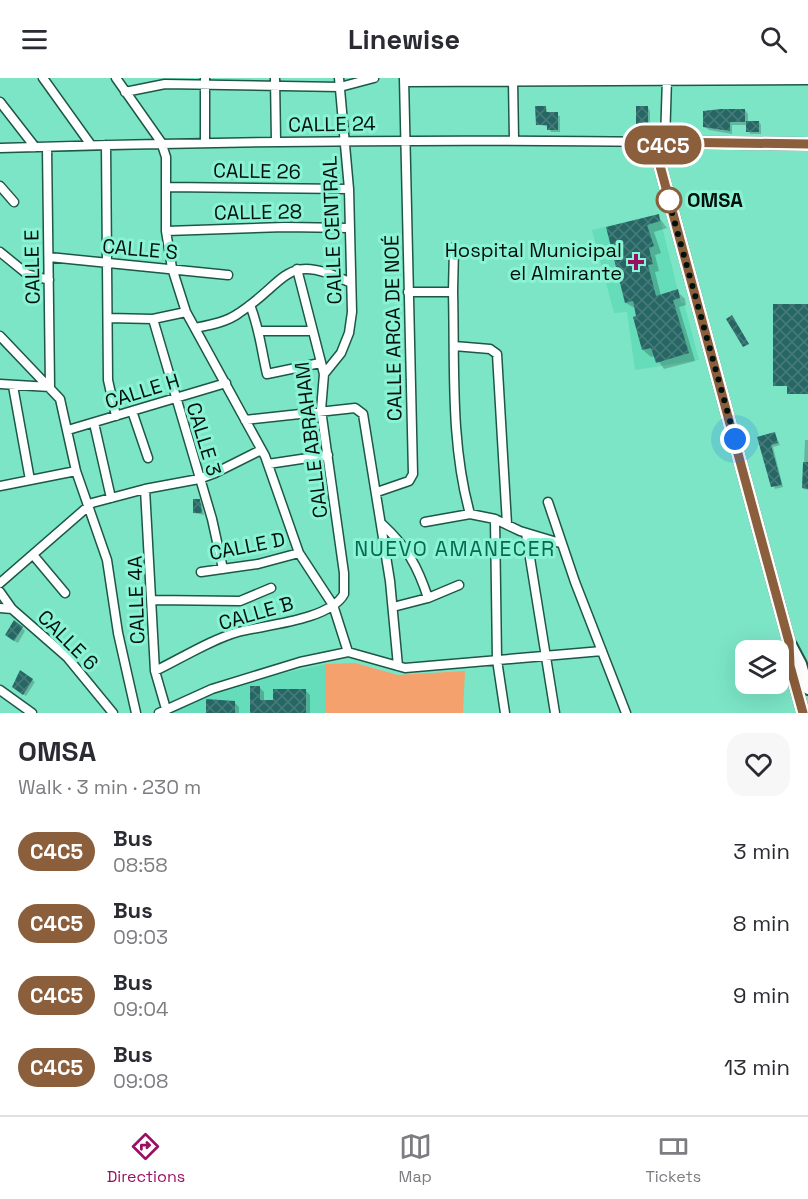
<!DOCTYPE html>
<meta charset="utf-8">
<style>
:root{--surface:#fff;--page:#f7f7f7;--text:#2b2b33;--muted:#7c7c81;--line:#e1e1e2;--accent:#9a0f61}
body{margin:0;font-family:"Space Grotesk",sans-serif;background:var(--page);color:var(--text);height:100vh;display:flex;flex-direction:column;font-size:22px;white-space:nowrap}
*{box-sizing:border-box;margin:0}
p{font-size:20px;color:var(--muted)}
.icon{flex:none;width:33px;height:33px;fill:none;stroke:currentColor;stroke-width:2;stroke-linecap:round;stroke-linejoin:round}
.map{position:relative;height:635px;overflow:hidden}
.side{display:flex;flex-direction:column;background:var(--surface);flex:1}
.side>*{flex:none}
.badge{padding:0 12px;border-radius:20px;font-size:21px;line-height:39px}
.fabs{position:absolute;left:735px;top:562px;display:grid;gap:12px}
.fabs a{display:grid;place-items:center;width:54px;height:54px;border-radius:12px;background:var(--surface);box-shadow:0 6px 24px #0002;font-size:30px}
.you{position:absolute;width:30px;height:30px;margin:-15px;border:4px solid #fff;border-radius:50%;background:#1a73e8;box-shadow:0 0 0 9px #1a73e833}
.map>.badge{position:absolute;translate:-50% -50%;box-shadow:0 0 0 3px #fff}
.round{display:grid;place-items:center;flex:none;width:63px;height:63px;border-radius:18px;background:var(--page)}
.head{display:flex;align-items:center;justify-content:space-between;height:102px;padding:0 18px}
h1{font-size:28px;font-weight:800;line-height:45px}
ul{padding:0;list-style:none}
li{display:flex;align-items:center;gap:18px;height:72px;padding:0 18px}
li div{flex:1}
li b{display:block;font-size:22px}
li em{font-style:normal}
li .badge{min-width:66px;font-weight:700;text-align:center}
header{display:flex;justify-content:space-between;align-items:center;height:78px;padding:0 18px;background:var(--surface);font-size:27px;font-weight:800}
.tab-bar{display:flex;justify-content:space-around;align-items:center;height:84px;border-top:2px solid var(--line);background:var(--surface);font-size:16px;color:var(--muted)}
.tab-bar a{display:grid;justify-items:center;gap:3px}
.tab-bar .selected{color:var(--accent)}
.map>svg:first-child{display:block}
.built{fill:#65dcba}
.green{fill:#f4a16d}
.shadow{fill:#0003}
.building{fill:url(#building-cross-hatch)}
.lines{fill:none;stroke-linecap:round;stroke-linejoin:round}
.minor-casing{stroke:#1e5747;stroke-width:11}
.major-casing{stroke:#1e5747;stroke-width:14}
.minor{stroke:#fff;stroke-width:8}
.major{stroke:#fff;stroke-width:10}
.line-casing{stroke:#fff;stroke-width:14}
.line{stroke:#8b5e3c;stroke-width:9}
.walk{stroke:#00100a;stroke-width:6;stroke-dasharray:0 10.8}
.stop-dot{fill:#fff;stroke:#8b5e3c;stroke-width:3}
.poi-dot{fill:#9a0f61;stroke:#8af3d3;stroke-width:2}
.labels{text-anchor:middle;stroke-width:6;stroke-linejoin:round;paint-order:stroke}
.street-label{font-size:20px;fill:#00100a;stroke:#8af3d3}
.stop-label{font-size:20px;font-weight:bold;fill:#00100a;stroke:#8af3d3;text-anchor:start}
.poi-label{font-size:20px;fill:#00100a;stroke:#8af3d3;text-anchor:end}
.neighbourhood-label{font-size:21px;letter-spacing:1.5px;fill:#076752;stroke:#8af3d3}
</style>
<header><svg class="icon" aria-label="menu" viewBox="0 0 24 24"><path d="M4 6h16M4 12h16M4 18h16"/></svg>Linewise<svg class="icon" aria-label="search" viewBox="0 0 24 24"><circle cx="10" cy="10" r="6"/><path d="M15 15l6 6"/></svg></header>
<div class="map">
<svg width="808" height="635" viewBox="0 0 808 635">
<defs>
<pattern id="building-cross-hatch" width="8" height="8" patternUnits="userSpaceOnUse" patternTransform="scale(1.5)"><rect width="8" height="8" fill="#266765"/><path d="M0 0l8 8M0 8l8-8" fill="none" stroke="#497b79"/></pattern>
</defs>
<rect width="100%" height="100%" fill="#7ce5c6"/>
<!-- built -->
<path class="built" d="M659,136L681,225H684L699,282L635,292L627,234L614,235L592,152Z
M326,586V635H166L234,606Z"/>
<!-- green -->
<path class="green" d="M355,585L398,597L465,593L463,635H326V586Z"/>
<!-- shadow -->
<path class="shadow" d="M546,29L548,36L560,38V54H551L549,49L537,46Z
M648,30L650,33V52H640L637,49Z
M745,32L748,36V44H759L761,47V56H750L747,47H732V56L709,52L705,49Z
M658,138L667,150L654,154L661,175L655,177L659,193L655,194L661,218L677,213L685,221L686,227L679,229L695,283L664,291L655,278L651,279L643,272L636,231L626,225L608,150Z
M775,356L780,367L773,369L783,409L775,411L759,360Z
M805,362H808V412L803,410Z
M199,423L202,426L204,437L194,435Z
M22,550L25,553L18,565L9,560Z
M21,594L35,604L26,618L17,612Z
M251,610H260L264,614V624H274L306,613L310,617V635H252Z
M208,622L234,624L239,629V635H207Z"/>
<!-- building -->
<path class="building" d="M535,28H546V34H558V52H547V47H536Z
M636,28H648V49H636Z
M721,31H745V44H730V53L703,49V33Z
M746,43H759V54H746Z
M659,136L660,143L647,147L654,168L649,170L653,186L648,187L656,218L678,211L680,220L673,222L689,275L656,285L651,270L642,272L633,239L636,238L633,223L625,225L606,149Z
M773,226H808V316H787V308H773Z
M732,237L749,266L743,269L726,241Z
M775,354L778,365L771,367L782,407L771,409L757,359Z
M803,384H808V411L802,410Z
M193,421H200L202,435H193Z
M14,542L23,549L14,563L5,557Z
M20,592L33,601L23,617L12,609Z
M250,608H260V622H273V611H306V635H250Z
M206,621L235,623V635H206Z"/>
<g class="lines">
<defs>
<path id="minor" d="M43,0L91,67
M116,0L161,64L166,79V153L172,190L186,234L265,378L299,475L333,527L348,574
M275,0L276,63
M513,2L514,62
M404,4L808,2
M125,14L165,6L340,9L374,0
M0,24L35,69
M205,64V0
M106,67L108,302L116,338
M0,70C222,63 443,61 665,64L667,0
M0,108L14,124
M166,109L349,111
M166,153L285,149L349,150
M0,174L27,196L49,202
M49,179L228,197
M408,214H453L454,169
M453,214C455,288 450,364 470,436
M250,227C260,252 261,271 267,296L320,285
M108,240L153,241L186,234
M153,241L212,441L223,491
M195,250C210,247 227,244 239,235C288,203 285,172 351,205
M261,253H312
M0,258L60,321L76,393L107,482L118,555L136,635
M454,268L490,271L497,276L507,446
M324,296L341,275L349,255L352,234L349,111L339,0
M0,306L50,309L47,69
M13,308L30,402
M132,333L148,380
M245,342L355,330L363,336L390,503L398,588
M94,345L111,420
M68,352L226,305
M268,386L328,377
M0,408L76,393
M145,411L155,593L166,631
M377,414L409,403L413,396L404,0
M548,424L575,504L626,635
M495,441L497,582L505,635
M425,444L470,436L495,441L520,453L560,465
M382,446C407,469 418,489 428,520
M526,455L555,635
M34,478L65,515
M201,494L258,486L299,475
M0,505L92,425L145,411L199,401L215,395L261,372
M0,514L12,531L67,579L113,635
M153,522L240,523L271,510
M393,529L428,520L459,507
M0,530L12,531
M155,593C182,580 210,562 238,554C265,547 330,542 344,516V495L321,332L324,296L297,191
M0,612L32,635
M159,635L212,611L300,584L348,574L405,590L602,573"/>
<path id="major" d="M791,567L801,586L808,611
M803,635L790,588L789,564L659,84L665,64L808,66"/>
</defs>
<!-- minor casing -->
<use href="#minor" class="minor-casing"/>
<!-- major casing -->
<use href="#major" class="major-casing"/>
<!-- minor -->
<use href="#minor" class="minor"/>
<!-- major -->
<use href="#major" class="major"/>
</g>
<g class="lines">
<defs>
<path id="line" d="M803,635L790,588L789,564L659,84L665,64L808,66"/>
</defs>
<!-- line casing -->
<use href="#line" class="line-casing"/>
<!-- line -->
<use href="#line" class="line"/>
<!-- walk -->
<path class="walk" d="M669,122L666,113L735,361"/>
</g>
<!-- markers -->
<circle class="stop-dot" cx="669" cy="122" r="12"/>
<path class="poi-dot" d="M633 175h6v6h6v6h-6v6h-6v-6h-6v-6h6z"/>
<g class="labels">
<!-- street labels -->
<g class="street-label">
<text transform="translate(332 46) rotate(-1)" y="7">CALLE 24</text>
<text transform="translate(257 93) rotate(1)" y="7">CALLE 26</text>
<text transform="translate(258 134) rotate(-1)" y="7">CALLE 28</text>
<text transform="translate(332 152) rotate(-92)" y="7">CALLE CENTRAL</text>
<text transform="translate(140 171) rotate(5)" y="7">CALLE S</text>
<text transform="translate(32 189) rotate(-91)" y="7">CALLE E</text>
<text transform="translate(393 250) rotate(-91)" y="7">CALLE ARCA DE NOÉ</text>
<text transform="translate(142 313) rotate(-17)" y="7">CALLE H</text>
<text transform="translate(204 361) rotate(73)" y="7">CALLE 3</text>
<text transform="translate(311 362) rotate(-97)" y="7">CALLE ABRAHAM</text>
<text transform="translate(247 468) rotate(-11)" y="7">CALLE D</text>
<text transform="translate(136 522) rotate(-92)" y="7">CALLE 4A</text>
<text transform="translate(256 535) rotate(-16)" y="7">CALLE B</text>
<text transform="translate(68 562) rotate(45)" y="7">CALLE 6</text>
</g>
<!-- stop labels -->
<g class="stop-label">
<text x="687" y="129">OMSA</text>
</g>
<!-- poi labels -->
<g class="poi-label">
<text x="622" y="179">Hospital Municipal<tspan x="622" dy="23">el Almirante</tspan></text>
</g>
<!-- neighbourhood labels -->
<g class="neighbourhood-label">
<text x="455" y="478">NUEVO AMANECER</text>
</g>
</g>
</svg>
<div class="fabs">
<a><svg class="icon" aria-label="layers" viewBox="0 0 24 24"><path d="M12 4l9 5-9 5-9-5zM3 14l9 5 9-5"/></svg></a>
</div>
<div class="you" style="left:735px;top:361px"></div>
<b class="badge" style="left:663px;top:67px;background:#8b5e3c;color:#fff">C4C5</b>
</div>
<section class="side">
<div class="head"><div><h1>OMSA</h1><p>Walk · 3 min · 230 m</p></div><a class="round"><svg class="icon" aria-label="heart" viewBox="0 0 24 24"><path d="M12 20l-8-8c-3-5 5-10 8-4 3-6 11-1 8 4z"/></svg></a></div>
<ul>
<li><span class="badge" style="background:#8b5e3c;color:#fff">C4C5</span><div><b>Bus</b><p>08:58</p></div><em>3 min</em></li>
<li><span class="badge" style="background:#8b5e3c;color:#fff">C4C5</span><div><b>Bus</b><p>09:03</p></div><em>8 min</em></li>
<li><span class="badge" style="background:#8b5e3c;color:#fff">C4C5</span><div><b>Bus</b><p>09:04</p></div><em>9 min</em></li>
<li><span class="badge" style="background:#8b5e3c;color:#fff">C4C5</span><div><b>Bus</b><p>09:08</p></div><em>13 min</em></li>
</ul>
</section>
<nav class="tab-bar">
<a class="selected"><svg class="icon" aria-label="directions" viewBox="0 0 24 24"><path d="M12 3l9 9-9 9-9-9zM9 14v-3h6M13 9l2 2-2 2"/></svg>Directions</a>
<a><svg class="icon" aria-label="map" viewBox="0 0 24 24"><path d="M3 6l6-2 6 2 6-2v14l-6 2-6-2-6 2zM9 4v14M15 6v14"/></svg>Map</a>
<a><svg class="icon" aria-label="tickets" viewBox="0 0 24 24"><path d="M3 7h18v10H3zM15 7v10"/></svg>Tickets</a>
</nav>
